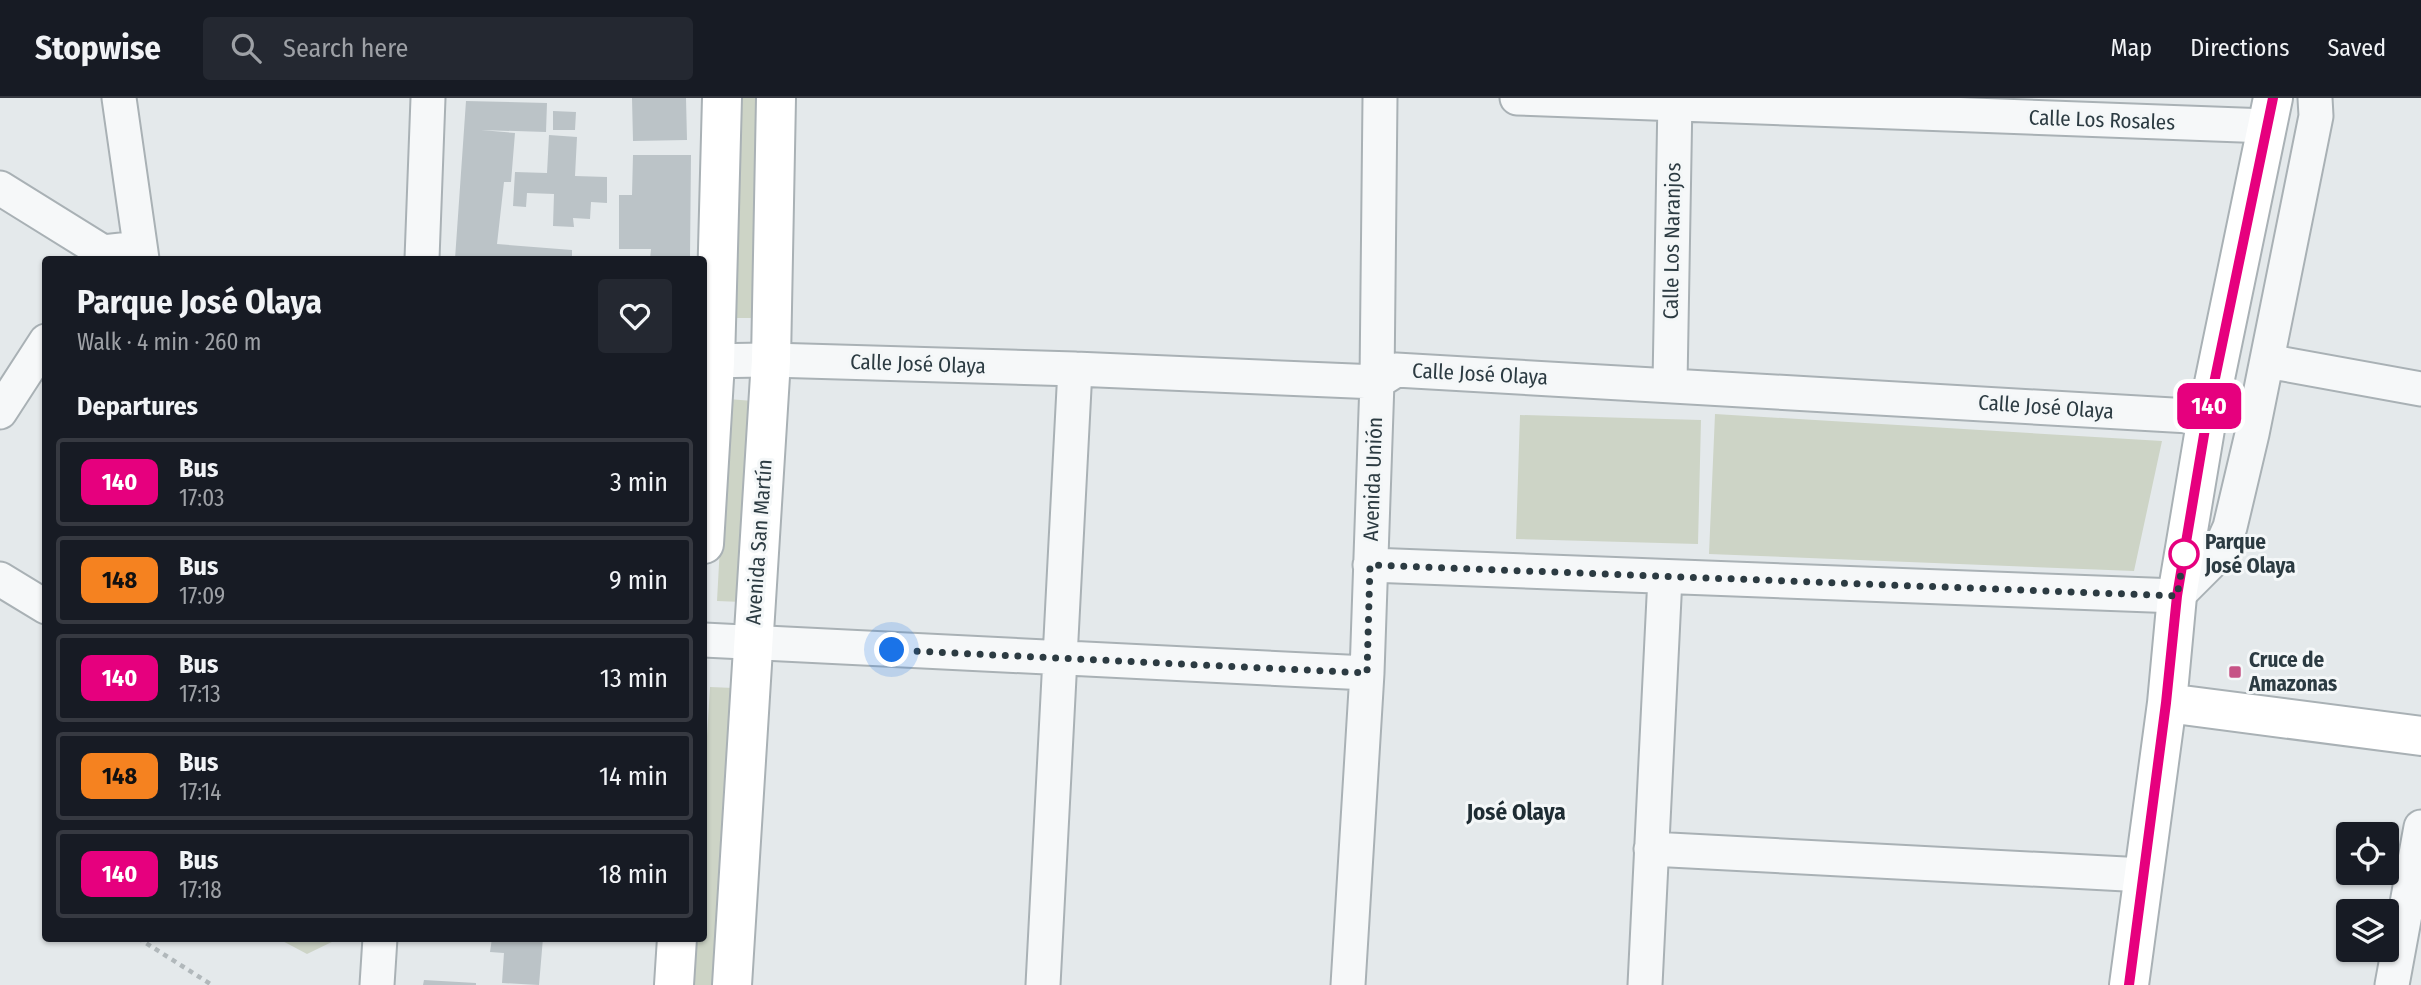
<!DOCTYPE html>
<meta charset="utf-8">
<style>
:root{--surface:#171b24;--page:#242831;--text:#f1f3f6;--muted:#9ea1a6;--line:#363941}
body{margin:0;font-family:"Fira Sans Condensed",sans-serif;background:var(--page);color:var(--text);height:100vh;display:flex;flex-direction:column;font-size:26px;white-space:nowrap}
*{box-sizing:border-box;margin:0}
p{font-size:23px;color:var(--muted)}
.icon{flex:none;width:38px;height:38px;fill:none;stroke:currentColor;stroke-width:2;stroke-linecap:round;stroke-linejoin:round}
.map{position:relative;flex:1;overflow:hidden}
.panel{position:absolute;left:42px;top:158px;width:665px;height:686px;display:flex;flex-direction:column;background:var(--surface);border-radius:7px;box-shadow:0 2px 5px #0004}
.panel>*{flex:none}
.badge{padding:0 14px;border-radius:10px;font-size:24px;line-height:46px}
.tools{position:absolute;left:2336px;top:724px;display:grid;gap:14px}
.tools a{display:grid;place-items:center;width:63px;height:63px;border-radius:7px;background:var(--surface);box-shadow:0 2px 5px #0004;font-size:35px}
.you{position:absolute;width:35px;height:35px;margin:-18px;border:5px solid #fff;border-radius:50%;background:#1a73e8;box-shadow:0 0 0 10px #1a73e833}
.map>.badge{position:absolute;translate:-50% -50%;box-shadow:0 0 0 4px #fff}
h2{padding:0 35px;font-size:26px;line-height:63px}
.round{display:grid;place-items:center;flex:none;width:74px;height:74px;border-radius:7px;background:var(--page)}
.head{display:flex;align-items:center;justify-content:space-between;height:119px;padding:0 35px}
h1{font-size:33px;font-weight:700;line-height:52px}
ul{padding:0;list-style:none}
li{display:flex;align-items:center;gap:21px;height:88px;margin:0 14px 10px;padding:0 21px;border:4px solid var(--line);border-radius:7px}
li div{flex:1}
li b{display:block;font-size:26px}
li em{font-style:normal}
li .badge{min-width:77px;font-weight:700;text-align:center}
header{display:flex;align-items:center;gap:42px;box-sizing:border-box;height:98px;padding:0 35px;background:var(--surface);border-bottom:2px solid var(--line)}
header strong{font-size:33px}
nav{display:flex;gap:38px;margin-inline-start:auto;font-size:24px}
.search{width:490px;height:63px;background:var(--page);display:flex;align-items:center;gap:18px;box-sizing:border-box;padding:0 24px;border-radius:7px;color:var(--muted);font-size:26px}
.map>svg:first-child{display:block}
.green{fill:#cdd4c6}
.building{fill:#bbc3c7}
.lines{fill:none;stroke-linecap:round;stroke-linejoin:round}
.street-casing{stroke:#a9b1b5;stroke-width:37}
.secondary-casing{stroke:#a9b1b5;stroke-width:42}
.path{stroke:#b1b8bb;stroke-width:4.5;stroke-dasharray:5 5;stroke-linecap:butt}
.street{stroke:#f6f8f9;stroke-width:33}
.secondary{stroke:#fff;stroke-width:38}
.line-casing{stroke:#fff;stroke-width:16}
.line{stroke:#e6007e;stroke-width:10}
.walk{stroke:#2c3b42;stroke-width:7;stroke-dasharray:0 12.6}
.stop-dot{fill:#fff;stroke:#e6007e;stroke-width:3.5}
.poi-dot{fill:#c65386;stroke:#f4f7f8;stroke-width:2.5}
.labels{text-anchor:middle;stroke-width:6;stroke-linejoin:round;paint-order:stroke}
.street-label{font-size:21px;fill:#2c3b42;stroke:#f4f7f8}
.stop-label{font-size:21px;font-weight:bold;fill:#2c3b42;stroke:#f4f7f8;text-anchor:start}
.poi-label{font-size:21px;font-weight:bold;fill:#2c3b42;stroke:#f4f7f8;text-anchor:start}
.neighbourhood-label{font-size:23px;font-weight:bold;fill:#1e2c33;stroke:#f4f7f8}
</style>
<header>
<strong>Stopwise</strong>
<div class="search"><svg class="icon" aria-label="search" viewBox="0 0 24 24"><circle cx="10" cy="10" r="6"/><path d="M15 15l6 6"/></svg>Search here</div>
<nav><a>Map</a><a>Directions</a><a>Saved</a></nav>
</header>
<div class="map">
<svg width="2421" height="887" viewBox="0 0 2421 887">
<rect width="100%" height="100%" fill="#e4e9eb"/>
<!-- green -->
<path class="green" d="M738,0H761L756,220H734Z
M728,301L753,303L742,504L717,503Z
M1715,316L2162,343L2134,473L1709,456Z
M1520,317L1701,322L1698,446L1516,441Z
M710,589L734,590L714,887H691L694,840H704V688Z
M277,840H340L307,856Z"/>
<!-- building -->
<path class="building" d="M632,0H686L687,42L633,43Z
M466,3L547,5L546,34L481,32L515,35L511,84H504L497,146L572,152V159L578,161H455Z
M553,13L576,14L575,32H553Z
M549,37L577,39L575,78L607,79V105L591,104L590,121L573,120L574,129L553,128L554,96L527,95L526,109L513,108L515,74L547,75Z
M633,57H691L690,161H650L651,151H619V97H632Z
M492,840H543L539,887L502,885L504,855L490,854Z
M424,882L476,885V887H423Z"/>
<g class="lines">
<defs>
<path id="street" d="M119,0L142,161
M1517,0L2268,28
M0,90L103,154L140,150
M422,161L428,0
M704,263L771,262L1075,271L1377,284L1396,272L2207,319
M2267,263L2421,291
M1670,286L1675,0
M0,314L46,243
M1370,467L2177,498L2217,458L2230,429L2252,336L2316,18L2315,0
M0,481L46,509
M704,542L1367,575
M1651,751L2144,777
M377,887L380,840
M1043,887L1075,271
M1348,887L1367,575L1377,284L1380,0
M1645,887L1665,479
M2392,887L2421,729"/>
<path id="secondary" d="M704,446L715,264L722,0
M2167,605L2421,638
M674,887L677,840
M732,887L771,262L776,0
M2129,887L2167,605L2177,498L2207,319L2273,0"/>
</defs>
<!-- street casing -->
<use href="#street" class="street-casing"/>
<!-- secondary casing -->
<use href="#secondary" class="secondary-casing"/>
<!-- path -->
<path class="path" d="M138,840L212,887"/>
<!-- street -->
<use href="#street" class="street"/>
<!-- secondary -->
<use href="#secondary" class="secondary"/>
</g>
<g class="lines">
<defs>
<path id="line" d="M2129,887L2166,605L2177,498L2207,319L2273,0"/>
</defs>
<!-- line casing -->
<use href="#line" class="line-casing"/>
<!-- line -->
<use href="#line" class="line"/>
<!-- walk -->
<path class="walk" d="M892,552L1367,575L1370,467L2177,498L2186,447L2184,456"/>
</g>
<!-- markers -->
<circle class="stop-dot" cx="2184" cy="456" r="14"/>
<rect class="poi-dot" x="2228" y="567" width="14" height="14" rx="3.5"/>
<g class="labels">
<!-- street labels -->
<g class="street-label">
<text transform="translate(2102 22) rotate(2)" y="7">Calle Los Rosales</text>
<text transform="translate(1672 143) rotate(-89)" y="7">Calle Los Naranjos</text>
<text transform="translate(918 266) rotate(2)" y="7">Calle José Olaya</text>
<text transform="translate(1480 276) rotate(3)" y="7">Calle José Olaya</text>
<text transform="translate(2046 309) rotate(4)" y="7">Calle José Olaya</text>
<text transform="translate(1373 381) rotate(-88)" y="7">Avenida Unión</text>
<text transform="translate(759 444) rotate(-86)" y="7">Avenida San Martín</text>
</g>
<!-- stop labels -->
<g class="stop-label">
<text x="2205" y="451">Parque<tspan x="2205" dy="24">José Olaya</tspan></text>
</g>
<!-- poi labels -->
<g class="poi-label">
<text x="2249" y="569">Cruce de<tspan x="2249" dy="24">Amazonas</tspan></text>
</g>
<!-- neighbourhood labels -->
<g class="neighbourhood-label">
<text x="1516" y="722">José Olaya</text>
</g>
</g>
</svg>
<div class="tools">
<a><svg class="icon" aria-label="locate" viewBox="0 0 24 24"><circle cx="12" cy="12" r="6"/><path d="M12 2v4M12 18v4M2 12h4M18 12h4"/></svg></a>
<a><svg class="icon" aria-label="layers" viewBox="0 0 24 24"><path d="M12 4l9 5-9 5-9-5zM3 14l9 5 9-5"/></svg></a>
</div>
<div class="you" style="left:892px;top:552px"></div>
<b class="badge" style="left:2209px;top:308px;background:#e6007e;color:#fff">140</b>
<section class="panel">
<div class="head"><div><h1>Parque José Olaya</h1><p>Walk · 4 min · 260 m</p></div><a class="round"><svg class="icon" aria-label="heart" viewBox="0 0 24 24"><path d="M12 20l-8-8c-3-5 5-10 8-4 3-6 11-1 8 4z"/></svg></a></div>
<h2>Departures</h2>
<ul>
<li><span class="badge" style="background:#e6007e;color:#fff">140</span><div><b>Bus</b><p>17:03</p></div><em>3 min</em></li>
<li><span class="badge" style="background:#f58220;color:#111">148</span><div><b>Bus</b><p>17:09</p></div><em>9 min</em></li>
<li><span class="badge" style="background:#e6007e;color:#fff">140</span><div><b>Bus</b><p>17:13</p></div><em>13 min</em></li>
<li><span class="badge" style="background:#f58220;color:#111">148</span><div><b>Bus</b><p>17:14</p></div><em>14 min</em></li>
<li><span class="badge" style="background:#e6007e;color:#fff">140</span><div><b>Bus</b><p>17:18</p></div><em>18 min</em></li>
</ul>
</section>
</div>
